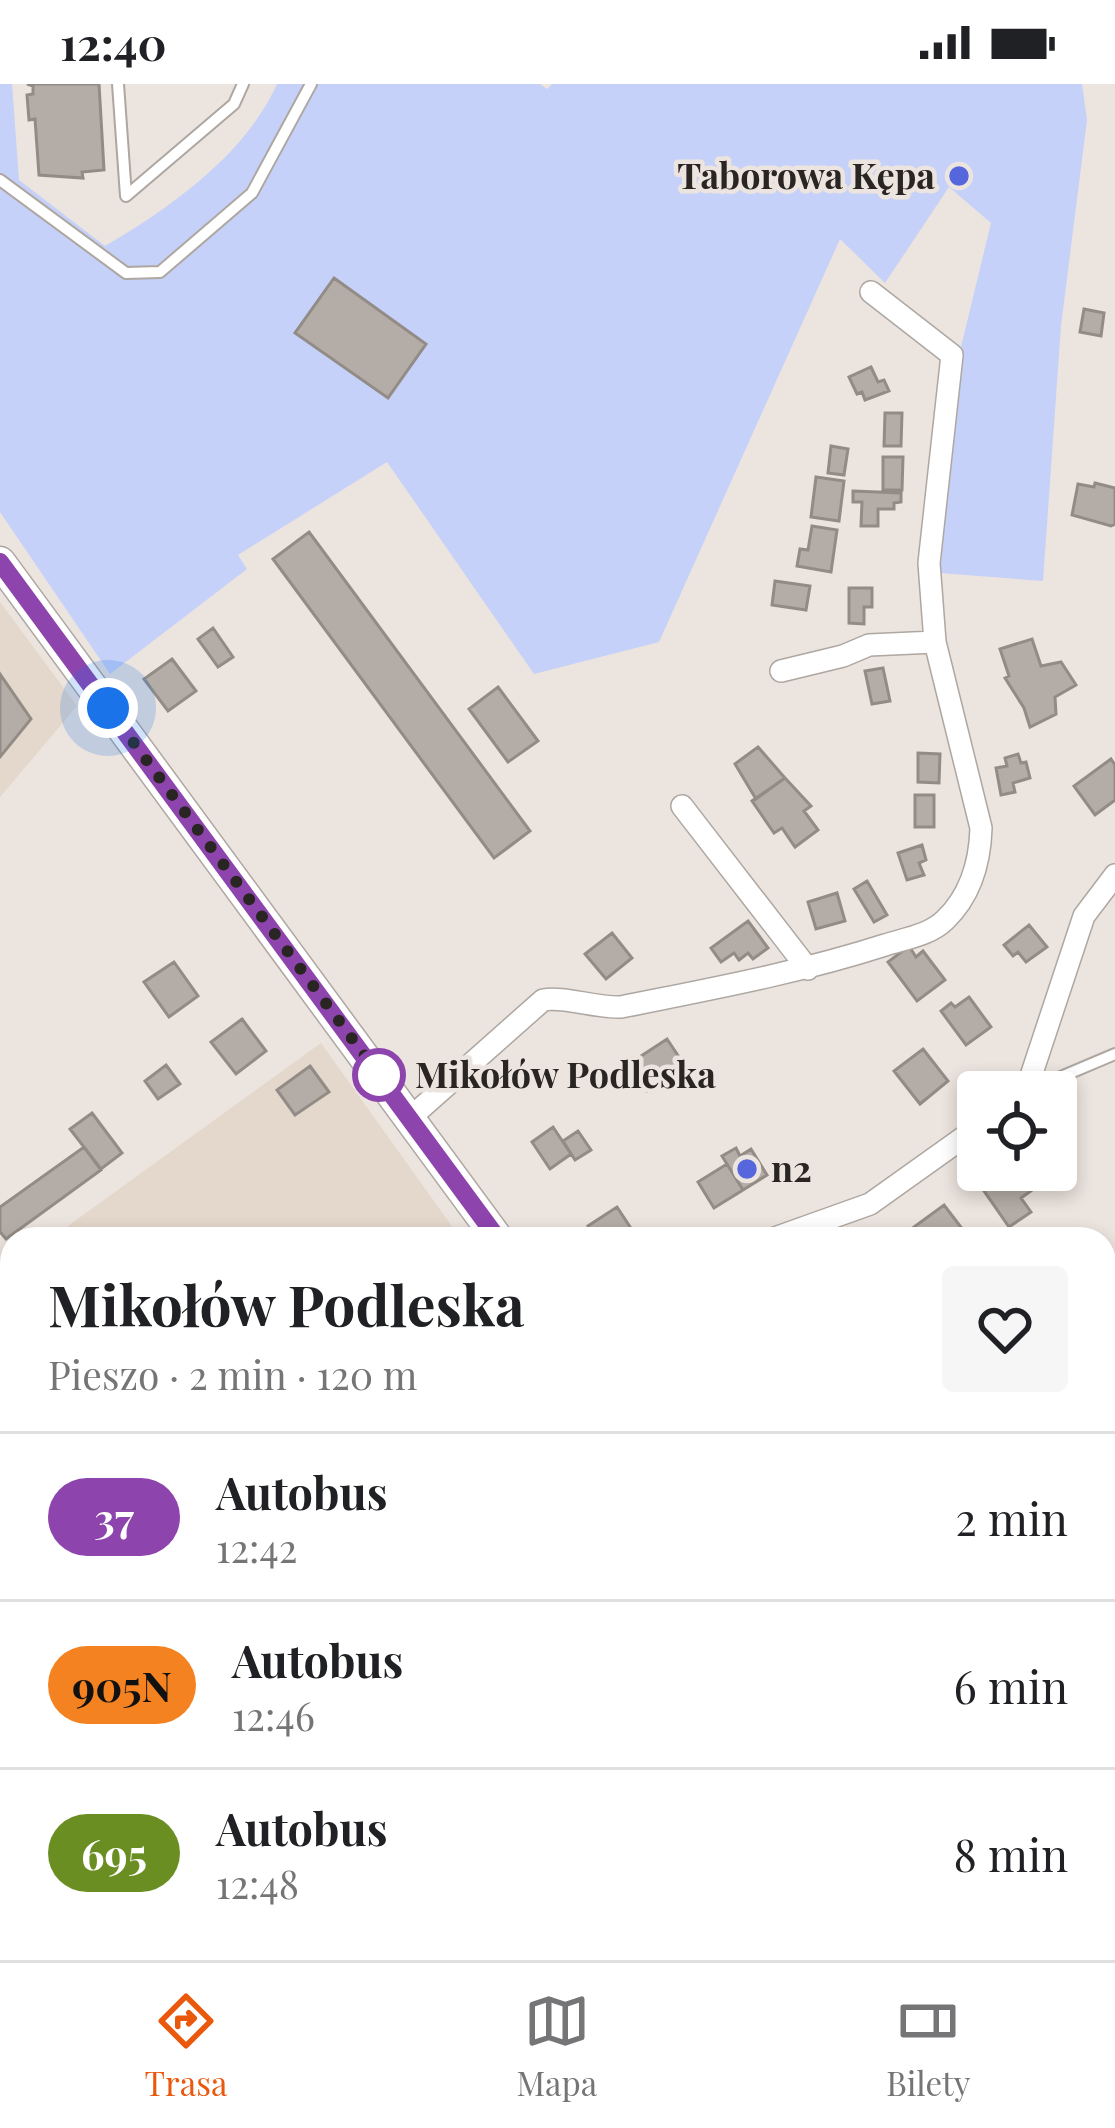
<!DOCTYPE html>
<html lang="pl">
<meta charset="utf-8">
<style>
:root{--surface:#fff;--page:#f6f6f6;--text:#202124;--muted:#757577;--line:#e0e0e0;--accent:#ea580c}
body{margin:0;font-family:"Playfair Display",serif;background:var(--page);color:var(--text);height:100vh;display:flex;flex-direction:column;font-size:45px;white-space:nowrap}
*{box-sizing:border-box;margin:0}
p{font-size:39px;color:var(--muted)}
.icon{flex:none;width:66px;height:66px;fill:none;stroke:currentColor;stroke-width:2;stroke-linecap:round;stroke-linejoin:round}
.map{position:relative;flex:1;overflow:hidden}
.drawer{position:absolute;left:0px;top:1143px;width:1116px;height:735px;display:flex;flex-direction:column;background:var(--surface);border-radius:36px 36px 0 0;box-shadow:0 6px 18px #0003}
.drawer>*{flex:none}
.badge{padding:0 24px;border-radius:39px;font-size:42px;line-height:78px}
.tools{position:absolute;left:957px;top:987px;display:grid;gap:24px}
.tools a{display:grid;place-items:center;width:120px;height:120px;border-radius:12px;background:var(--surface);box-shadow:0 6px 18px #0003;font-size:60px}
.you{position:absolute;width:60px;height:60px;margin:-30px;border:9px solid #fff;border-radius:50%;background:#1a73e8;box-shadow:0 0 0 18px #1a73e833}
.map>.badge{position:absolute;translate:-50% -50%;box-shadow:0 0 0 6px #fff}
.round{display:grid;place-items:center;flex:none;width:126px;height:126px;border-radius:12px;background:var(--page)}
.headline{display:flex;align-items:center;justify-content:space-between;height:204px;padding:0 48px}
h1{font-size:57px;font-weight:700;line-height:90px}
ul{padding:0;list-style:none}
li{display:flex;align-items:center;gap:36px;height:168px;padding:0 48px;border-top:3px solid var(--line)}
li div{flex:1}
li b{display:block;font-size:45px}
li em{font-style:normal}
li .badge{min-width:132px;font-weight:700;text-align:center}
.status{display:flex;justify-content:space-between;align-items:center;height:84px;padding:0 60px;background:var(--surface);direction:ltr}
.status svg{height:33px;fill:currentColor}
.tab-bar{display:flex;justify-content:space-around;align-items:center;height:168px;border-top:3px solid var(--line);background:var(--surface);font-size:33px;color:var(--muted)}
.tab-bar a{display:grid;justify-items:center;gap:6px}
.tab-bar .current{color:var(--accent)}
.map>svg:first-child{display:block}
.built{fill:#e4d7cb}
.green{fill:#c6d1f9}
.building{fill:#b4ada7;stroke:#938c86;stroke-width:3}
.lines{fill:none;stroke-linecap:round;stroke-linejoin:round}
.lane-casing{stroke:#aea7a1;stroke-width:14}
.street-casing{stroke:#aea7a1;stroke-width:24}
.secondary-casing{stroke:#aea7a1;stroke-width:33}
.lane{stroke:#fff;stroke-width:10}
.street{stroke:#fff;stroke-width:21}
.secondary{stroke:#fff;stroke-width:30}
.line-casing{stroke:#fff;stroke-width:27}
.line{stroke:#8e44ad;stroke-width:18}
.walk{stroke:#282522;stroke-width:12;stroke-dasharray:0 21.6}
.poi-dot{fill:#5667dd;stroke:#ece4de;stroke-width:4.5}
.stop-dot{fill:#fff;stroke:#8e44ad;stroke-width:6}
.labels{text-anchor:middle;stroke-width:9;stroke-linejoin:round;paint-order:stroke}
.poi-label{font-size:36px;font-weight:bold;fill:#282522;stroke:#ece4de;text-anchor:end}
.stop-label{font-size:36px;font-weight:bold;fill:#282522;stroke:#ece4de;text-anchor:start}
</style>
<div class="status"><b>12:40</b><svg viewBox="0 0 49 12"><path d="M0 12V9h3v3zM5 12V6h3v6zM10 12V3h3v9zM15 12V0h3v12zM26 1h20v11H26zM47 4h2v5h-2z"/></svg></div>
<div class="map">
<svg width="1115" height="1876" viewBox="0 0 1115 1876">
<rect width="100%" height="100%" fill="#ece4de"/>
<!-- built -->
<path class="built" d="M0,518L77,622L0,713Z
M321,959L461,1155H50Z
M12,1182V1532L1,1535L0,1191Z"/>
<!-- green -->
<path class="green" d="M0,0H12L19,96L105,162C171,123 245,71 277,0H540L547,5L552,0H1082L1087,36L1061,242L1043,497L940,489L960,267L991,139L949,103L885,199L840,155L659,558L534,590L387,378L238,471L247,485L110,590L0,428Z
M0,1668L12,1674V1866H175L181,1876H0Z"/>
<!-- building -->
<path class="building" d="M27,0H99L104,86L82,88L83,94L39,91L35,35L29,36L27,11L33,10V2Z
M334,194L426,260L388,314L295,249Z
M1084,225L1104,229L1101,252L1080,248Z
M871,283L878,298L884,296L889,307L865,316L862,308L857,310L849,293Z
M885,329H902L901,362H884Z
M831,362L848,365L844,391L828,389Z
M883,373H903L902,406H883Z
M816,393L844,397L839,437L811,433Z
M1095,399L1115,404V440L1111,442L1072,431L1078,400L1094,403Z
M853,407L901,409V418L894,419V425H878V442H861L862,418H853Z
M812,442L837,446L831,488L797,482L800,465L808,466Z
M309,448L530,747L494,774L273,475Z
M775,497L810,502L806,526L772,521Z
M849,504H872V523H864V540L849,539Z
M213,544L233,573L218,583L198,555Z
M1032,555L1041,582L1061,578L1076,601L1055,613L1056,630L1030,643L1024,624L1005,594L1009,592L1000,565Z
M172,575L196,607L168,627L144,595Z
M883,584L890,617L872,620L865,587Z
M0,590L31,635L0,673Z
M498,603L538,657L508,678L469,625Z
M758,663L785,694L756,715L735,680Z
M918,669L940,670L939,699L918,698Z
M1018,670L1021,679L1026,678L1030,694L1013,699L1015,708L1001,711L996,684L1007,682L1005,674Z
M1111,675L1115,681V716L1095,731L1074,702Z
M785,694L811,722L804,727L818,746L795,763L782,744L774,749L752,717Z
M915,711H934V743H915Z
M922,761L926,776L919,779L924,791L907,796L898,769Z
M867,797L887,831L874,838L854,805Z
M837,809L845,837L816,845L808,818Z
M748,837L768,864L753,875L748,869L739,876L734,869L721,878L711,864Z
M1029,841L1047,863L1026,878L1018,868L1013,872L1004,861Z
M612,849L632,874L606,895L585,870Z
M909,862L916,873L923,867L945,896L917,917L888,878Z
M174,878L198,912L169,933L144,898Z
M969,913L991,943L966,961L941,927L951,919L955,923Z
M242,935L266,967L236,990L211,958Z
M667,955L685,982L647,1007L629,980Z
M923,965L948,997L920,1020L894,987Z
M166,981L180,1000L158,1015L145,997Z
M310,982L329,1008L295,1031L277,1006Z
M92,1029L122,1069L101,1085L70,1045Z
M553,1043L571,1070L550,1085L532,1058Z
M578,1047L591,1066L575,1076L563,1057Z
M84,1063L101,1086L6,1155L0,1148V1123Z
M736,1064L740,1072L751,1065L767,1091L743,1106L722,1072Z
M727,1080L743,1106L714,1124L698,1098Z
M978,1080V1086H998L1006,1097L1021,1086H1043L1049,1094L1021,1114L1031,1128L1009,1143L982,1104L986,1101L974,1083Z
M944,1121L970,1155H906L903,1151Z
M617,1123L638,1155H597L588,1142Z
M207,1866H271L277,1876H213Z
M335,1866H401L406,1875L342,1876Z"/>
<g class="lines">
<defs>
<path id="lane" d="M118,0L126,112L234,20L243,0
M0,96L126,189L160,188L252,109L311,0
M1030,995L1037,1003L1115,970"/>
<path id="street" d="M781,587L843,572L869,561L935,558
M682,722L808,885
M1019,1008L1030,995L1084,832L1115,791
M410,1034L543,916C564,912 595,924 621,923C710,905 798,889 885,861C904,855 930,851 945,836C971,811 980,779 981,744L935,558L929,479L952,271L871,208
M772,1155L870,1120L978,1043
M0,1583L12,1572"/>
<path id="secondary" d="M0,478L498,1155
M853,1866L857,1876"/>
</defs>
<!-- lane casing -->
<use href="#lane" class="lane-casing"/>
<!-- street casing -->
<use href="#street" class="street-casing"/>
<!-- secondary casing -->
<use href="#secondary" class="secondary-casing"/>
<!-- lane -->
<use href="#lane" class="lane"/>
<!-- street -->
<use href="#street" class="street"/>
<!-- secondary -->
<use href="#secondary" class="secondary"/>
</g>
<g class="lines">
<defs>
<path id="line" d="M0,478L498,1155"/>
</defs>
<!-- line casing -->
<use href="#line" class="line-casing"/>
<!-- line -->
<use href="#line" class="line"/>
<!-- walk -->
<path class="walk" d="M108,624L379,991"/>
</g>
<!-- markers -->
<g class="poi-dot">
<circle cx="959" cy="92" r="12"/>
<circle cx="747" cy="1085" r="12"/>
</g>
<circle class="stop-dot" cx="379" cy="991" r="24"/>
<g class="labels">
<!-- poi labels -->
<g class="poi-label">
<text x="935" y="105">Taborowa Kępa</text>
<text x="771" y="1098" text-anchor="start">n2</text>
</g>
<!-- stop labels -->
<g class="stop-label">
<text x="415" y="1004">Mikołów Podleska</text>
</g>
</g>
</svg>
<div class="tools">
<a><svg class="icon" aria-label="locate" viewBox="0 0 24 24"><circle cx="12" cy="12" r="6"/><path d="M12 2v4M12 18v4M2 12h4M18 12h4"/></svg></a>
</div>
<div class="you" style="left:108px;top:624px"></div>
<section class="drawer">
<div class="headline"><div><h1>Mikołów Podleska</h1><p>Pieszo · 2 min · 120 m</p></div><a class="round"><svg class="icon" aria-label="heart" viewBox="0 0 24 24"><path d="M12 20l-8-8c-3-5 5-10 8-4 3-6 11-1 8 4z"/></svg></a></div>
<ul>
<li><span class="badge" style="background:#8e44ad;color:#fff">37</span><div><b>Autobus</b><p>12:42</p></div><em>2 min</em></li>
<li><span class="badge" style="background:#f58220;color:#111">905N</span><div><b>Autobus</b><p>12:46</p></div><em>6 min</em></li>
<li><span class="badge" style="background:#6b8e23;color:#fff">695</span><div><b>Autobus</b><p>12:48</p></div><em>8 min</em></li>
</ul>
</section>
</div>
<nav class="tab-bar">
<a class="current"><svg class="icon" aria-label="directions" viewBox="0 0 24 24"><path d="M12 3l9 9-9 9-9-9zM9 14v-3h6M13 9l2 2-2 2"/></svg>Trasa</a>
<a><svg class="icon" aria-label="map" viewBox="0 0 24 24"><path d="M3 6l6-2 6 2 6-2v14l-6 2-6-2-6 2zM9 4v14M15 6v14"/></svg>Mapa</a>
<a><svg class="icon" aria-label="tickets" viewBox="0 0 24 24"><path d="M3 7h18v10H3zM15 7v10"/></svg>Bilety</a>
</nav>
